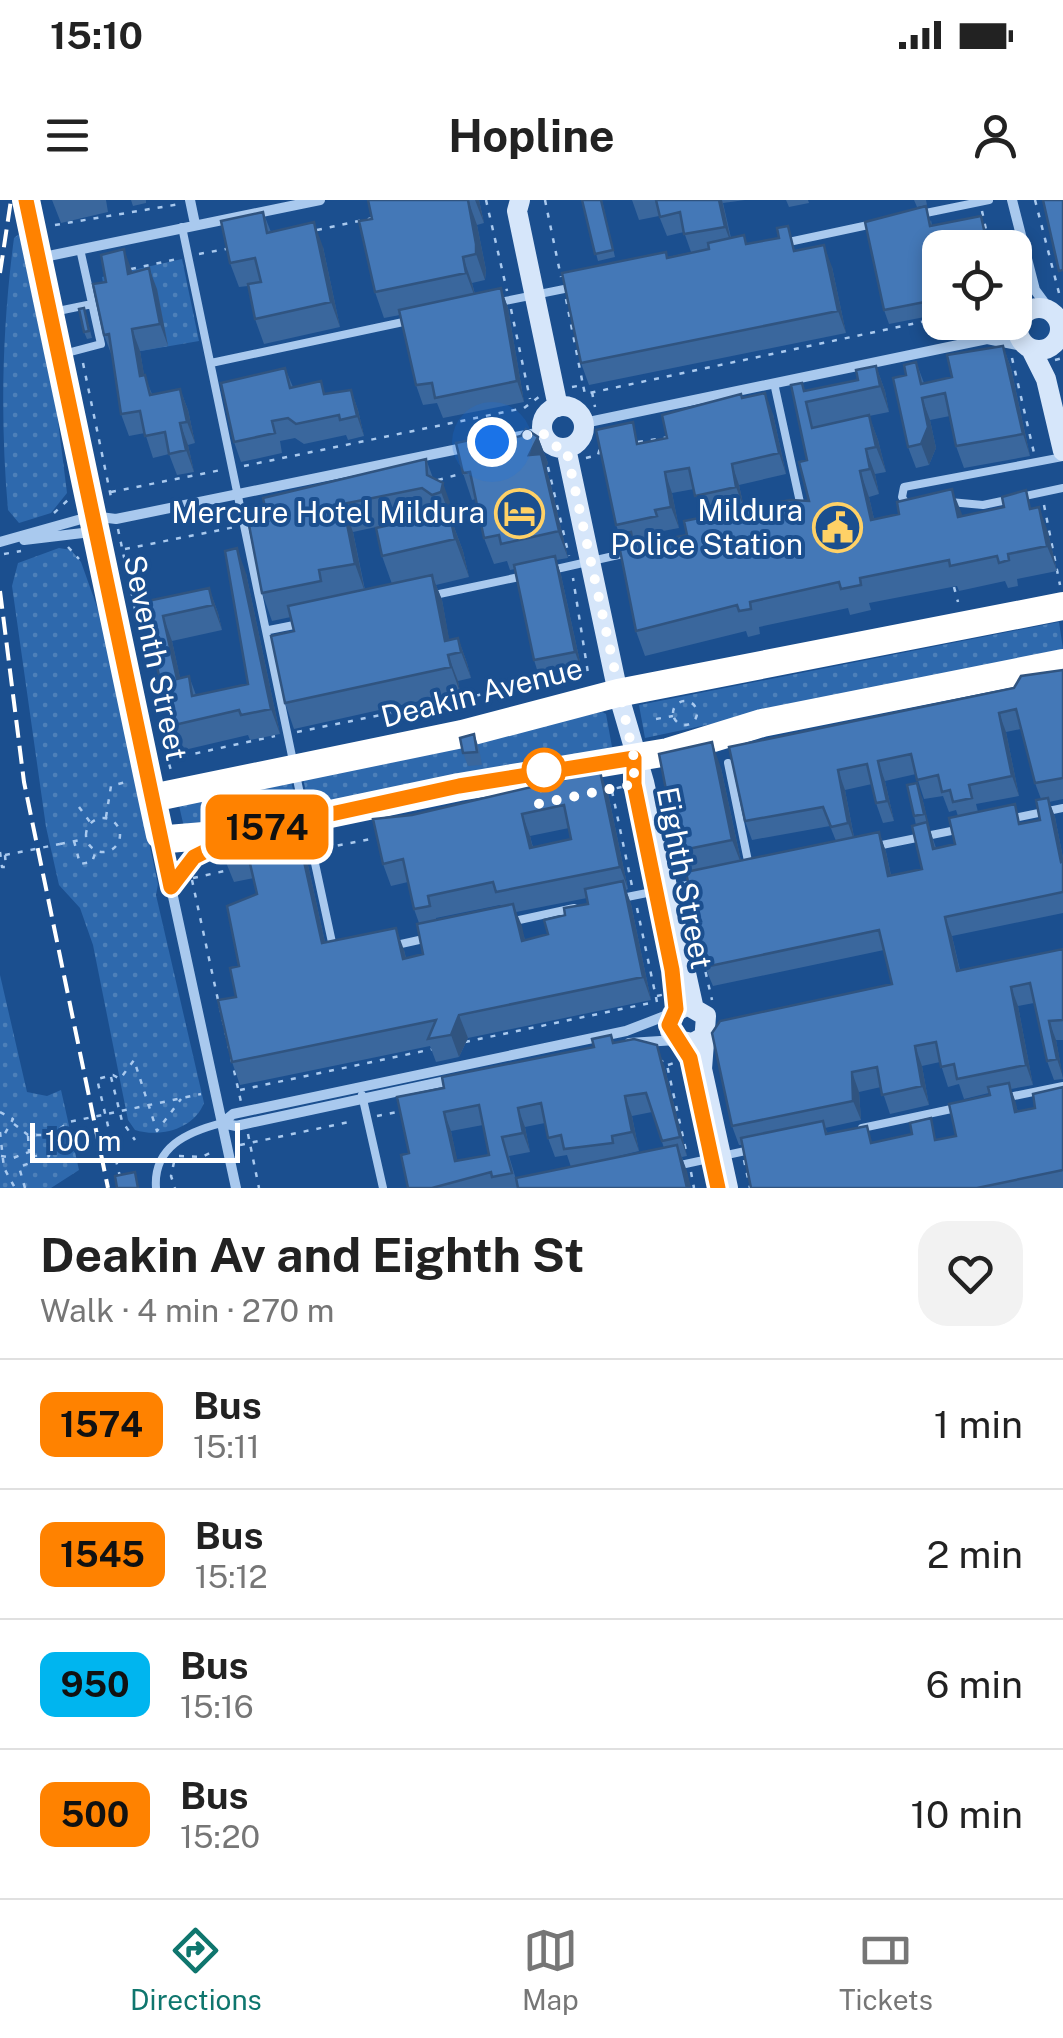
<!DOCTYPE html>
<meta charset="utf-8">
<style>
:root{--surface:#fff;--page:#f2f2f2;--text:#222;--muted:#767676;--line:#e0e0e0;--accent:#0f766e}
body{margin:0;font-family:"Public Sans",sans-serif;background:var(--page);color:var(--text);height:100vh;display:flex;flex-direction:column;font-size:38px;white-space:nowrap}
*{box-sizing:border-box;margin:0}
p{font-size:32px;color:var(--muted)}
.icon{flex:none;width:55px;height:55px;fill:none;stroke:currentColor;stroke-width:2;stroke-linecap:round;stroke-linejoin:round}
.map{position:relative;height:988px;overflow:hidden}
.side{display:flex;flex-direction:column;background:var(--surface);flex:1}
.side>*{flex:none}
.badge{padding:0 20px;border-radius:15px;font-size:35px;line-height:65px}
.buttons{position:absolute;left:922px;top:30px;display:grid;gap:20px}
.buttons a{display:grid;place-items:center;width:110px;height:110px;border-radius:20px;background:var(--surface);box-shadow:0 5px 15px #0003;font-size:50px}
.scale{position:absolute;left:30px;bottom:25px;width:210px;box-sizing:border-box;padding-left:10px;border:5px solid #fff;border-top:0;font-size:28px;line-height:35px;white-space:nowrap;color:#fff;-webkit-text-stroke:8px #1b4f8f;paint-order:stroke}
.you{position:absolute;width:50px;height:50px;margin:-25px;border:8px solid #fff;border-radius:50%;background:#1a73e8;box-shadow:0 0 0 15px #1a73e833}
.map>.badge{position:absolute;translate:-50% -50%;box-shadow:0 0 0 5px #fff}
.round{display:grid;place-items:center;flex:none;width:105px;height:105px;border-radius:30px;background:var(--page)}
.head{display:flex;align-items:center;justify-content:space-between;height:170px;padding:0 40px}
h1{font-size:48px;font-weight:700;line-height:75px}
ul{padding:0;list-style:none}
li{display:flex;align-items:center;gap:30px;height:130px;padding:0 40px;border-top:2px solid var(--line)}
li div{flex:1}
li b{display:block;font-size:38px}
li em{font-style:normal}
li .badge{min-width:110px;font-weight:700;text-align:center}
.status{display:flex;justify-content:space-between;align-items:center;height:70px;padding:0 50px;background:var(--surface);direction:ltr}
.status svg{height:28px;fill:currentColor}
header{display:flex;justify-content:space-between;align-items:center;height:130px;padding:0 40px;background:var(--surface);font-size:45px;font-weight:700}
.tabs{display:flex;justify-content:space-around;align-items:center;height:140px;border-top:2px solid var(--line);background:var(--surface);font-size:28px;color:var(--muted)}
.tabs a{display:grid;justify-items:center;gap:5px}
.tabs .active{color:var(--accent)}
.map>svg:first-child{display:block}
.park{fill:url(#park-dots)}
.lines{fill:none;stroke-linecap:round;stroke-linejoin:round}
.path{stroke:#a9c9ee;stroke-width:2.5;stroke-dasharray:5 8;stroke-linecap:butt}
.lane{stroke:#a9c9ee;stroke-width:8}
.street{stroke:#a9c9ee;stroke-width:10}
.secondary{stroke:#d6e6fa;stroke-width:20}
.highway{stroke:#fff;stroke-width:28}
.rail{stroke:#fff;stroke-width:4;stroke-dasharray:18 8;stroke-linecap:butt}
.path-bridge{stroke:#a9c9ee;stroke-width:2.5;stroke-dasharray:5 8;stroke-linecap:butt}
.wall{fill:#3a679d;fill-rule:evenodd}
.shaded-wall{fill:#305480}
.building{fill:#4478b7;stroke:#305480;stroke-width:2.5;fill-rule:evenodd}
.line-casing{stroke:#fff;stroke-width:22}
.line{stroke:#ff8200;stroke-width:15}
.walk{stroke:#fff;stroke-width:10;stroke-dasharray:0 18}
.stop-dot{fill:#fff;stroke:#ff8200;stroke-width:5}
.labels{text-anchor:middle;stroke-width:8;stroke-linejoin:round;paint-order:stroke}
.poi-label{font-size:30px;fill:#fff;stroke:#1b4f8f;text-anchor:end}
.street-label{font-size:30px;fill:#fff;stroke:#1b4f8f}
</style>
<div class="status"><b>15:10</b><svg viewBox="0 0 49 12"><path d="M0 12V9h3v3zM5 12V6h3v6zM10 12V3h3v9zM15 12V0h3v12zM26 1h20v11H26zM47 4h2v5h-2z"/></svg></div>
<header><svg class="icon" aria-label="menu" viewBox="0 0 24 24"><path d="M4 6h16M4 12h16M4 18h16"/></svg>Hopline<svg class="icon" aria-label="person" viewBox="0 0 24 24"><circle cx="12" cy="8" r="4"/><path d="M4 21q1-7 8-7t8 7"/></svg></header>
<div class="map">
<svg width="1063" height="988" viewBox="0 0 1063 988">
<defs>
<pattern id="park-dots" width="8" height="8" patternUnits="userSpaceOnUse" patternTransform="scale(2.5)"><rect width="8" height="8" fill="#2e69ad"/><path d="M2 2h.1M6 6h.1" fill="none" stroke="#4d80b9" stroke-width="1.8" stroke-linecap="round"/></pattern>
</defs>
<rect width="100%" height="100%" fill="#1b4f8f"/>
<!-- park -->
<path class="park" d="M19,34L57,213L67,293L51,313L19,323L8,310C0,220 2,128 14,38Z
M182,59L199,141L112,156L101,106L107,104L102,77Z
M59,348L71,350L81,362L101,418L158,684L156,695L204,903C194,929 160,938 135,930L128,920L93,745L80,708L59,685L46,627L12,386L18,363Z
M1059,422L1063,449L645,538L639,505Z
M602,512L606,514L612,547L315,610L309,607L303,578L306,574Z
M291,581L298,610L186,636L178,601Z
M0,775L27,892L47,896L61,890L79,970L51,988H0Z"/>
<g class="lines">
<!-- path -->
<path class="path" d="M486,0L507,91
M545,0L561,77
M1035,0L1059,93
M982,11L990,48
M55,25L180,4
M317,30L373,18
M199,54L226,49
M131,69L177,59
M566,99L583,185
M511,109L530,199
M1012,158L1034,253
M1055,160L1063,158
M83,163L111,297
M572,187L583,185L585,194L940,118
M592,192L595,207
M638,242L669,237
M586,258L598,255L600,248
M244,266L524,208L540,196
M548,267L569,356
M438,280L464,273
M111,292L221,270
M1044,305L1060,385
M54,313L69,299
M253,324L270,320
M118,329L135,409
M68,347L79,359
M125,349L235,327
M4,354L21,351
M954,387L958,402
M673 513a12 12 0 1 1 24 0a12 12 0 1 1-24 0Z
M656,519L673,516
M297,532L588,473L573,378
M162,539L172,574
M170,559L275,536
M604,591L626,586
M612,591L632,686
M79,607L90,622
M106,617L111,586L126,582
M86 635a17 17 0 1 1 34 0a17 17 0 1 1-34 0Z
M74,641L80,664L92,662L96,651
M60,644L85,639
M325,648L376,638
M0,652L2,667H6L5,655
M680,657L683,674
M193,678L229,670
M192,680L218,800
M688,696L712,800
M637,708L657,802L651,803
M657,796L674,792
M220,807L241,902
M465,842L650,803
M659,859L667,865L687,955
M668,865L685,859
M111,877L122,921L135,940
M240,890L433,849
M0,912L13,919L3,937
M377,916L403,911
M14,924L28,935H51L69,922L201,894
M0,932L4,968L15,988
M248,934L259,988
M28,936L29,952L35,951L36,957
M240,945L354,921
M1,956L13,958L29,952
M179,956L202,957L214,951
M744,960L750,988
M174,962L171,976L175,988
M691,972L694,988
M120,977L97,879L113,875L120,879L134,860L157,931L181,899
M25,988L19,967L49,956L50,937"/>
<!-- lane -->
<path class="lane" d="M921,14L989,0
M182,27L293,561
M784,43L873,24
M500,102L574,87
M58,111L92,104
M67,153L101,144L80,49
M211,163L408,121
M774,183L801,307
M950,302L983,305L1063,288
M907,305L902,297L904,287L1063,257
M552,370L627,353
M430,396L524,376
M269,430L299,424
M728,563L749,666
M296,575L333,747
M1009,619L1063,608
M877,646L961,629
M622,698L697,683
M510,722L574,708
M392,746L428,738
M362,895L383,988
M1004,898L1063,886
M862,928L956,908
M676,966L750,950
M156,988C153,947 187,932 222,923"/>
<!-- street -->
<path class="street" d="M190,0L195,24
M1012,0L1035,90L1052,113
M39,58L320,0
M1022,116L1024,66
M1059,137L1063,134
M988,139L1020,118
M584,223L987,139L1027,147
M494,241L542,232
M24,340L91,332
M0,342L92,316L116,319L468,247
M161,641L236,988
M171,686L189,662L217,644
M629,843L676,840
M222,923L233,914L626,831L670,814
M222,923L236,926L455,879"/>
<!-- secondary -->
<path class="secondary" d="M520,0L517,11L558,207
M1018 129a21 21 0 1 1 42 0a21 21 0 1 1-42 0Z
M1031,149L1046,179L1063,251
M542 227a21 21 0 1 1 42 0a21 21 0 1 1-42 0Z
M566,248L618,493L644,582L693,805
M703,837L693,843L677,840L670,831L672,814L687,805L706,816L702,869L728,988"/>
<!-- highway -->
<path class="highway" d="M26,0L152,598L160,635L168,639L240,633L459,587L668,552L762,523L1063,463
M152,598L462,534L618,493L1063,406"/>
<!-- rail -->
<path class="rail" d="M0,73L11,0
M0,391L24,582L108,988"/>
<!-- path-bridge -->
<path class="path-bridge" d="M5,655L60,644"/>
</g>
<!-- wall -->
<path class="wall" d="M52,0H106L108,12L61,23Z
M131,0H146V3L133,6Z
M368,0H479L484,23L477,25L486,70L485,80L472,83L475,94L501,88L508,108L524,202L443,218L437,203L423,205L416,185L400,115L384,118L375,92L372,19Z
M582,0H602L615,57L598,61Z
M632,0H745L723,3L731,38L748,44L797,51L832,67L846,133L589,185L581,163L668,57L691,52L684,32L667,36L659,16L639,20Z
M786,0H808L809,3L789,7Z
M914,0H926L927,5L917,7Z
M263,12L271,32L323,47L340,127L264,144L255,119L248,86L239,87L230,63Z
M981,16L990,48H940V114L889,124L884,110L931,20L932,26Z
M132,72L157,89L168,146L140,151L144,175L152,194L180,189L188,210L195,243L188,245L194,272L177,275L169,254L153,258L145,233L129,236L121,214L112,156L104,135L106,82Z
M84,108L92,138L87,139L84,132Z
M1003,146L1011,168L1030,256L964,268L956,246L950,216L930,220L936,248L929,265L916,268L908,247L906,175L916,162L924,183L952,177Z
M876,166L885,191L889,212L869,216L878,240L886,272L875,274L879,294L869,297L874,319L962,316L1033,308L1048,332L1057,371L1017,379L1018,386L1008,388L1005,381L959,391L957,386L869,403L871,410L850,415L848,408L759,427L760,434L748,437L746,431L645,456L636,431L620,335L616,325L641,243L667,238L743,198L773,214L786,274L739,285L744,308L703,317L694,289L672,293L679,328L663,331L664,337L639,343L687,335L809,301L802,183L805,191L858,180Z
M285,168L293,187L325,194L351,190L358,210L364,236L348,240L346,235L304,244L295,238L280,241L282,253L241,262L234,242Z
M503,233L505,239L538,237L548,263L546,268L550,281L568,358L556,360L561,375L582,471L540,479L534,460L515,369L510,370L507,361L494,364L484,338L476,299L472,300L463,273Z
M426,259L433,278L453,311L451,319L463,351L469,377L436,385L442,400L449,440L458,438L467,463L471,478L458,481L460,492L294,529L285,503L294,431L291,417L272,421L262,393L268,321ZM432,315L382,356L392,384L365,390L353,332Z
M246,373L280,534L250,540L248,535L180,551L170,526L143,402L209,388L218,413L222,430L172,441L180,478L189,476L196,495L248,484Z
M1063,470V599L1049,602L1055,617L1063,658V713L952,736L960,770L1063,749V840H1056L1063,879L1054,880L1047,861L1034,803L1018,806L1033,885L1011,889L1018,912L1035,908L1063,887V988H751L742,945H739L732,926L892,784L884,750L713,786L705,767L687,676L678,651L721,568L741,661L836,641L830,626L752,640L745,621L729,547L1014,488ZM1021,529L1035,583L1041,599L1040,620L1022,624L978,612L976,604L1019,596L1006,532ZM916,574L924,599L943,596L949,612L956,610L958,616L955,644L936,648L929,627L922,597L914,616L916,625L922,669L891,675L886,652L879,632L854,637L845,590L872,584L876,603L883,623L894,621L885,581ZM940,862L948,887L959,884L964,899L989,893L990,895L956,936L938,940L873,942L828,934L825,928L861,920L859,892L881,887L890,914L929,905L922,866Z
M474,534L479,548L482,565L468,566L463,553Z
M608,593L628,689L626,690L631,704L651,800L468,838L459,857L436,862L430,846L240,885L232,862L239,766L257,694L254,678L234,682L225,660L298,634L306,656L325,742L404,750L406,758L423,754L419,723L414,709L408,682L391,686L383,664L373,619ZM569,628L571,639L533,647L530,636ZM587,698L588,704L548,734L525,740L516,712ZM500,705L501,706L436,720V718Z
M611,835L614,843L664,865L687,956L682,957L691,988H408L409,953L444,888L594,847ZM652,912L664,948L619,957V956L639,951L632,916ZM545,923L548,938L555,957L567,955L571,967L518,986L509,956L530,952L525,927ZM483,925L489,955L457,961L451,931Z"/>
<!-- shaded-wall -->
<path class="shaded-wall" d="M468,0L477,25L486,70L485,80L476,54Z
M475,0H479L484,23Z
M719,0H722L732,46L725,27Z
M314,22L323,47L340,127L331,102Z
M824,45L832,67L846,133L838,111Z
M124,49L132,71L136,95L128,74Z
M463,57L472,83L476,100L466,73Z
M149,68L157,89L168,146L160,124Z
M501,88L508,108L524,202L517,181Z
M132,129L140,151L148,197L140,176Z
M1003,146L1011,168L1030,256L1023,234Z
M876,166L885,191L889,212L880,186Z
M180,189L188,210L195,243L187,222Z
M351,190L358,210L364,236L357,216Z
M765,193L773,214L786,274L779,253Z
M922,198L930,220L936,248L929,265L921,244Z
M869,215L878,240L886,272L876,247Z
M180,223L188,245L194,272L186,250Z
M538,237L548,263L546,268L550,281L568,358L529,255Z
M866,249L875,274L879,294L870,269Z
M732,264L739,285L744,308L736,287Z
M860,271L869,297L880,345L871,320Z
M665,272L672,293L679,328L671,307Z
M443,283L453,311L451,319L463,351L469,377L455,339L450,316L441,292Z
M952,289L962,314L967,342L958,317Z
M343,304L353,332L365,392L355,364Z
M1039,307L1048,332L1057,371L1047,346Z
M237,348L246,373L280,534L271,509Z
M555,356L561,375L582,471L575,452Z
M432,375L442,400L452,454L445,441Z
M209,388L218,413L222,430L213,405Z
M163,416L172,441L186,504L177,479Z
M458,438L467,463L471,478L461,452Z
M448,455L458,481L460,492L451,467Z
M999,513L1006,532L1019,596L1012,576Z
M712,542L721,568L742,666L732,640Z
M878,561L885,581L894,621L887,601Z
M838,570L845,590L855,643L848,623Z
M600,571L608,593L628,689L620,667Z
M917,583L922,597L940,668L933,649Z
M1048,598L1055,617L1063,658V668Z
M522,614L530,636L538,670L530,648Z
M879,632L886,652L895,695L888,676Z
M298,634L306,656L330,765L322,743Z
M623,681L631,704L651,800L643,777Z
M513,704L522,726L530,764L522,741Z
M945,717L952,736L964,790L957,771Z
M396,728L404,750L411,782L403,759Z
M1011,787L1018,806L1033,885L1026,865Z
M459,815L468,838L459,857L451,835Z
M1049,821L1056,840L1063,877L1057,859Z
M657,845L664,865L687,956L680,937Z
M915,846L922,866L929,905L922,886Z
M852,872L859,892L861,920L853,901Z
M1009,883L1016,903L1022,933L1015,912Z
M625,896L632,916L639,951L632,932Z
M518,908L525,927L530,952L523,933Z
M444,912L451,931L462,981L455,961Z
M677,945L687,971L691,988H687Z"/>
<!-- building -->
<path class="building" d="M368,0H468L476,44V54L463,57L466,73L375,92L359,21L372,19Z
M582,0H601L613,50L595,54Z
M656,0H719L725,27L684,34L680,12L660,17Z
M1043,0H1063V70L1059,71Z
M926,6L930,26L981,16L988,48H940V99L884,110L865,22Z
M263,12L267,33L314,22L331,102L255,119L248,84L261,82L255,58L230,63L221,21Z
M788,26L794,51L824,45L838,111L581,163L562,73L666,52L667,58L709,49L708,43L744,35L746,44L779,38L777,28Z
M124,49L128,74L149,68L160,124L132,129L140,176L145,175L150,195L180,189L187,222L180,223L186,250L169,254L165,232L145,236L140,211L121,214L109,134L104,135L93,84L106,82L101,55Z
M501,88L517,181L435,198L432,183L416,185L399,110Z
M84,108L89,131L84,132L79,109Z
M1003,146L1023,234L956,246L945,193L922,198L928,227L921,244L908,247L893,178L906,175L904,165L916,162L921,184L952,177L947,155Z
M876,166L880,186L806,202L812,228L869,215L876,247L866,249L870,269L860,271L871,320L899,314L897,302L952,289L958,317L1004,307L1002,297L1026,290L1030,309L1039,307L1047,346L1008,354L1009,360L999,363L997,356L950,366L949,360L860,378L861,385L841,389L839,382L750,402L751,409L739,411L737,405L636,431L617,335L631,332L633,343L650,342L687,335L684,321L790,300L809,301L799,262L807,260L791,185L802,183L804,191L858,180L856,170Z
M285,168L290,188L321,181L324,194L351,190L357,216L340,220L339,215L296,224L288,218L272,221L275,233L234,242L221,183Z
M765,193L779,253L732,264L736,287L695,296L689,268L665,272L671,307L655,310L657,316L616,325L596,230L633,222L637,244L667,238L662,215L741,194L742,198Z
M526,229L538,237L529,255L541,254L559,331L501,344L499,335L484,338L470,272L463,273L456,243L503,233L504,240L521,236Z
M426,259L427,275L443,283L441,292L432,295L422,288L343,304L355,364L319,370L321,381L262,393L249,325L268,321L263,298Z
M449,312L455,339L382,356L376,328Z
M237,348L271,509L241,515L239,510L170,526L143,402L209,388L213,405L163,416L177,479L189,476L192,496L248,484L225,351Z
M555,356L575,452L534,460L514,365Z
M432,375L445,441L458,438L461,452L448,455L451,467L285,503L271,436L294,431L288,406Z
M1063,470V578L1035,583L1016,509L999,513L1012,576L969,585L972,598L953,602L950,590L942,592L938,575L917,580L911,554L878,561L887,601L876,603L867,564L838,570L848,623L831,627L823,607L745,621L729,547L1014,488L1021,476Z
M474,534L477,552L463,553L460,538Z
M712,542L732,640L678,651L659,554Z
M600,571L620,667L496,692L493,682L428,696L430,706L414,709L403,659L383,664L373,619L412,615ZM564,605L571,639L530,648L522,614Z
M917,583L924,614L914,616L907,585Z
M1048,598L1061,662L1063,661V692L945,717L957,771L1063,749V820L1049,821L1057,859L1047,861L1030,783L1011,787L1026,865L957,879L954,864L941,867L936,842L915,846L922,886L882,895L877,867L852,872L853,901L732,926L712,833L720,821L892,784L879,730L705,767L686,672L879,632L888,676L903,673L922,669L912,626L927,622L933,649L955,644L949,618L1015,604L1019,624L1040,620L1036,600Z
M298,634L322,743L396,728L403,759L423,754L417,724L513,704L522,741L548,734L544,720L565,715L564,708L588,704L585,689L623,681L643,777L459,815L451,835L428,839L436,820L232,862L218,800L236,797L230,768L239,766L227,706L257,694L248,655L225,660L223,650Z
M611,835L613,843L634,839L657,845L680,937L662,941L646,893L625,896L632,932L612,936L613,943L564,949L561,935L548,938L541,903L518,908L523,933L502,937L512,973L492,977L491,972L432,988H408L401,955L409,953L397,897L444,888L442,877L594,847L592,839ZM479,905L489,955L455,961L444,912Z
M1009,883L1015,912L1035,908L1033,894L1063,887V970L977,988H751L741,938L823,921L826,934L867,926L871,943L912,934L910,923L931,918L935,940L956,936L949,904L990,895L988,887Z
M677,945L687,988H518L516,978Z
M135,972L138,988H117L115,976Z"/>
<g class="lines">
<defs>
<path id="line" d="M26,0L171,687L194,657L240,634L459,586L634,558V584L672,770L676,809L669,825L690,858L718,988"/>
</defs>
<!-- line casing -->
<use href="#line" class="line-casing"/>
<!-- line -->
<use href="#line" class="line"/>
<!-- walk -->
<path class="walk" d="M492,242L542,232L554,246L566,248L634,558V584L538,604L544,570"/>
</g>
<!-- icons -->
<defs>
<symbol id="hotel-ring" viewBox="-11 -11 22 22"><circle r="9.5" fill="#1b4f8f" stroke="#ffd166" stroke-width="1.5"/><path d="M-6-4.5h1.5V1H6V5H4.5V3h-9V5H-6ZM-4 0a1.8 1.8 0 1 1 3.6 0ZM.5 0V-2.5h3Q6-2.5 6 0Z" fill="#ffd166"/></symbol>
<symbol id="civic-ring" viewBox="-11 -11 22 22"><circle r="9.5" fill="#1b4f8f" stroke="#ffd166" stroke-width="1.5"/><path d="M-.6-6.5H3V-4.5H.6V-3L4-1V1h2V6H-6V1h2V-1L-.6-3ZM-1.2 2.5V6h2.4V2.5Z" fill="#ffd166"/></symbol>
</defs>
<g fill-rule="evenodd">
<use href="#hotel-ring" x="492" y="286" width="55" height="55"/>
<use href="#civic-ring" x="810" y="300" width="55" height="55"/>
</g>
<!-- markers -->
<circle class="stop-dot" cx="544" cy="570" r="20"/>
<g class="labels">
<!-- poi labels -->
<g class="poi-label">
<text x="803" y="321">Mildura<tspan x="803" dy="34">Police Station</tspan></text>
<text x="485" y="323">Mercure Hotel Mildura</text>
</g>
<!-- street labels -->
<g class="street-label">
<text transform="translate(155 458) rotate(78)" y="10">Seventh Street</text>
<text transform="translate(482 493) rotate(-14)" y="10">Deakin Avenue</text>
<text transform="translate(684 678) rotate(79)" y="10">Eighth Street</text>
</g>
</g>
</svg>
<div class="buttons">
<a><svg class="icon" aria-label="locate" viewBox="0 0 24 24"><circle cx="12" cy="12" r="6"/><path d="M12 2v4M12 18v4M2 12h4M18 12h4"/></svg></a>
</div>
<div class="scale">100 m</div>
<div class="you" style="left:492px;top:242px"></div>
<b class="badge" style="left:267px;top:627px;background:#ff8200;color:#111">1574</b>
</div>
<section class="side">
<div class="head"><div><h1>Deakin Av and Eighth St</h1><p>Walk · 4 min · 270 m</p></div><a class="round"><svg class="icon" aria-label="heart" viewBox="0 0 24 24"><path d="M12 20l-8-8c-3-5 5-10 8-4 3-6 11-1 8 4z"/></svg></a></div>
<ul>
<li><span class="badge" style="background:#ff8200;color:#111">1574</span><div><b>Bus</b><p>15:11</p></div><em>1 min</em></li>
<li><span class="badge" style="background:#ff8200;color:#111">1545</span><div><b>Bus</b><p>15:12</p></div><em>2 min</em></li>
<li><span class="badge" style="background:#00b5ef;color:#111">950</span><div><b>Bus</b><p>15:16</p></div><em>6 min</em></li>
<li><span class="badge" style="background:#ff8200;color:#111">500</span><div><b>Bus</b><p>15:20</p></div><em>10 min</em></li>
</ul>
</section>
<nav class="tabs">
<a class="active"><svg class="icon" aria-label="directions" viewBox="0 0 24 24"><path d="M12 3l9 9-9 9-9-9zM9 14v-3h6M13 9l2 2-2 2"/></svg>Directions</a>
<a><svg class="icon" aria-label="map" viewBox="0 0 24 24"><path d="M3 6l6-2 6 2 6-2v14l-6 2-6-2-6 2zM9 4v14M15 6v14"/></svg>Map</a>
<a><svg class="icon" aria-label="tickets" viewBox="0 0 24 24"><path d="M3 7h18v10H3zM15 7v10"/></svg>Tickets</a>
</nav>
